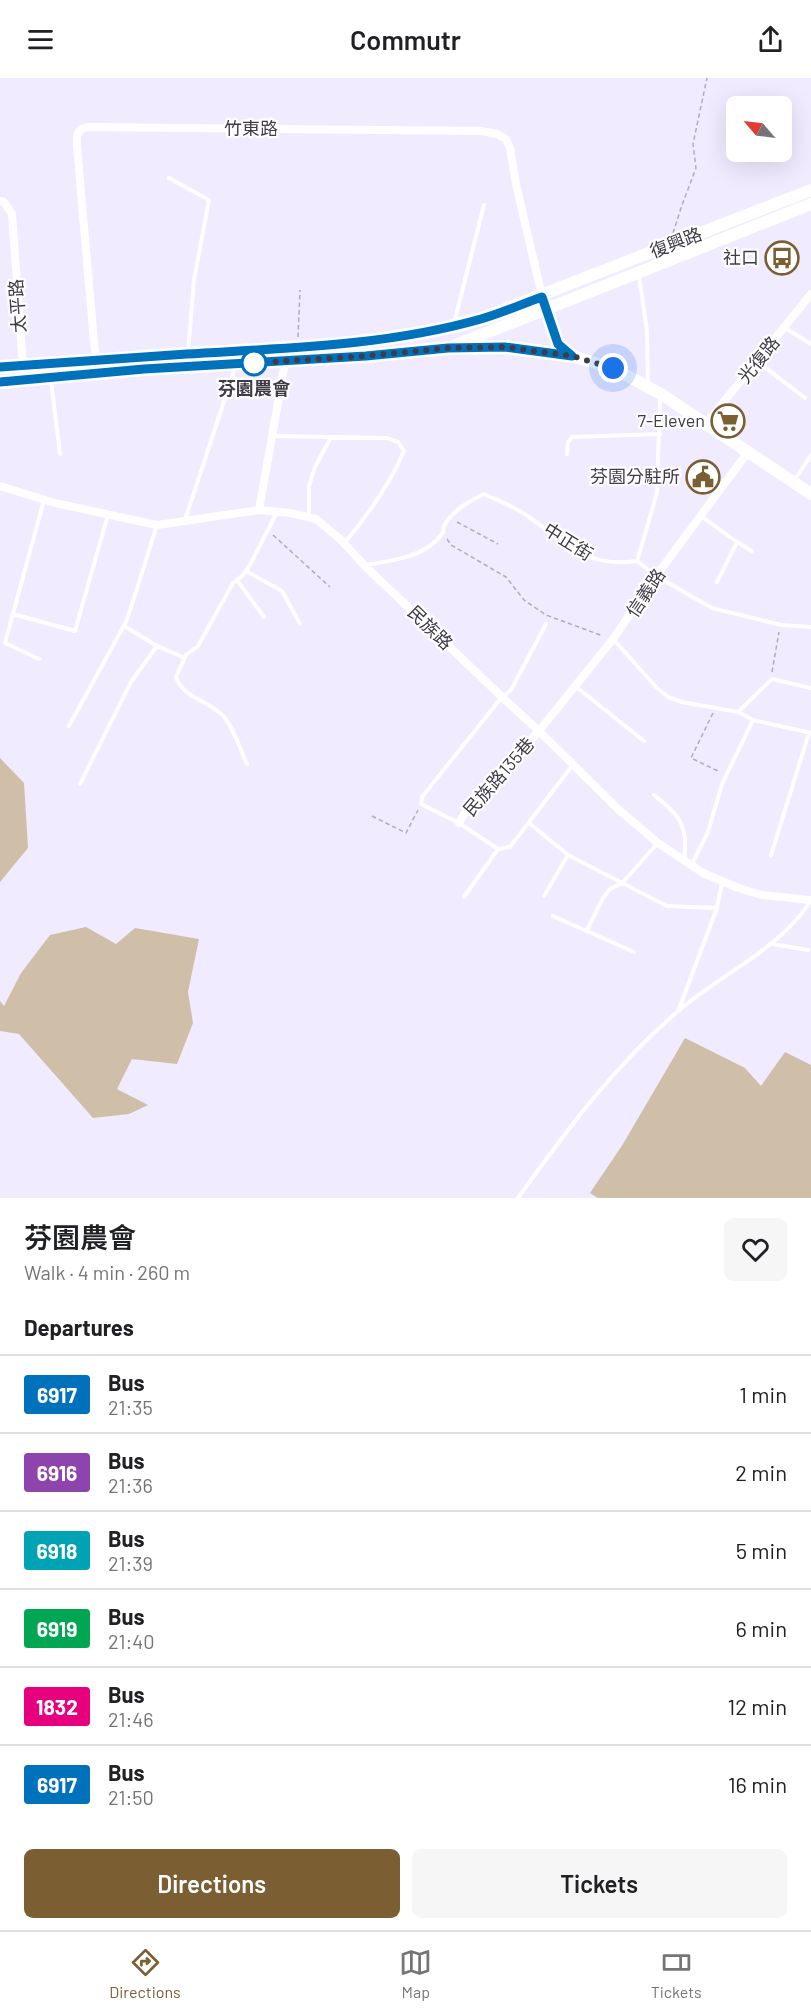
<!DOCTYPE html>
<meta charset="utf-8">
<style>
:root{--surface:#fff;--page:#f6f6f6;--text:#202124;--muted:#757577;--line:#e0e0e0;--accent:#7b5f32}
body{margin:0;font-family:Barlow,"Noto Sans TC",sans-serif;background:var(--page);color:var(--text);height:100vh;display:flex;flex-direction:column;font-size:22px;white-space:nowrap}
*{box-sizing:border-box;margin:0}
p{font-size:20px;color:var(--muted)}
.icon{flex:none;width:33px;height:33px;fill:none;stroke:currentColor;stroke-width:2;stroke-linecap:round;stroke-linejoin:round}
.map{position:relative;height:1120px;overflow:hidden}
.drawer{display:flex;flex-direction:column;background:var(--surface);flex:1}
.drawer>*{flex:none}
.badge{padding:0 12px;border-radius:4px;font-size:21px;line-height:39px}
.needle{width:39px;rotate:298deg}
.fabs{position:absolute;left:726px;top:18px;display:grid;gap:12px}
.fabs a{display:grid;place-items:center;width:66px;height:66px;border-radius:9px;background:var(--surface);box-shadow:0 6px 24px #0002;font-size:30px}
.you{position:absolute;width:30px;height:30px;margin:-15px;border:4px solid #fff;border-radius:50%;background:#1a73e8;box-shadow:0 0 0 9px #1a73e833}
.map>.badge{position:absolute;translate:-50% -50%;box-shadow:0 0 0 3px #fff}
h2{padding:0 24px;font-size:22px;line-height:54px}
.round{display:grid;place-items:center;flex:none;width:63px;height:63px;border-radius:9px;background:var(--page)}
.summary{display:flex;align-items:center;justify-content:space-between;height:102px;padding:0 24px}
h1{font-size:28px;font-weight:600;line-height:45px}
.action{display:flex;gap:12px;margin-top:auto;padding:12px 24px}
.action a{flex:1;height:69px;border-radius:9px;background:var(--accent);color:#fff;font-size:24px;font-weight:600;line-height:69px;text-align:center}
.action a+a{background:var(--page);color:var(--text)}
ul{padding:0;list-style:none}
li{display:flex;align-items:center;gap:18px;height:78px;padding:0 24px;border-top:2px solid var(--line)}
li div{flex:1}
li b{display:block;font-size:22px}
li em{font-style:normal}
li .badge{min-width:66px;font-weight:700;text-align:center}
header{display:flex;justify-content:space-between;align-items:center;height:78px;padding:0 24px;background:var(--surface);font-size:27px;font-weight:600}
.dock{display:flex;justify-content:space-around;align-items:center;height:84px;border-top:2px solid var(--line);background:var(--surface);font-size:16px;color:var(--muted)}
.dock a{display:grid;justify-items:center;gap:3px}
.dock .active{color:var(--accent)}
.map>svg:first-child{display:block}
.green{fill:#cfbfa8}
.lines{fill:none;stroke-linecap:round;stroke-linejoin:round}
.path{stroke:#b1abbd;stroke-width:1.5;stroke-dasharray:4.5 3;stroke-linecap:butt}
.lane{stroke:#fff;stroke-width:4}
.street{stroke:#fff;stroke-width:8}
.secondary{stroke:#fff;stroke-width:12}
.primary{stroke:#fff;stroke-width:12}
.line-casing{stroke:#fff;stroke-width:14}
.line{stroke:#0072bc;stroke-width:9}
.walk{stroke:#3f3b48;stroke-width:6;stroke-dasharray:0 10.8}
.stop-dot{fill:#fff;stroke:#0072bc;stroke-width:3}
.labels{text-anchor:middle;stroke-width:4.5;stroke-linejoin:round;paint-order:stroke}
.street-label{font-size:18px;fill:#3f3b48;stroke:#fff}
.poi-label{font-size:18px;fill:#3f3b48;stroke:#fff;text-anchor:end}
.stop-label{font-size:18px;font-weight:bold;fill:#3f3b48;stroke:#fff}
</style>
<header><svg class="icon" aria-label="menu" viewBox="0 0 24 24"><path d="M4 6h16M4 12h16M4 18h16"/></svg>Commutr<svg class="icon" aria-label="share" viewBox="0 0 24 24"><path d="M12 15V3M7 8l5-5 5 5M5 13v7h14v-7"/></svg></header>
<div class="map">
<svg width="811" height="1120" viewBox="0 0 811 1120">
<rect width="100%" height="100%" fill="#f1ebff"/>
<!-- green -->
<path class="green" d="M0,680L24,705L28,770L0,804Z
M86,849L116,866L135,850L199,861L188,914L193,945L177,986L132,981L117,1011L148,1027L129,1036L93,1040L19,956L0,953V923L4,928L21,895L50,857Z
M685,960L745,990L761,1008L785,974L811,987V1120H598L590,1115L623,1066Z"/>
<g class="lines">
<!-- path -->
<path class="path" d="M673,155L682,127L696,90L693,66L707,0
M298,259L300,212
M457,444L498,466
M273,457L330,509
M447,461L451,467L506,499L524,522L546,537L603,558
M772,594L779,554
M713,635L691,680L720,694
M372,738L406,755L418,732"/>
<!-- lane -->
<path class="lane" d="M169,100L209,122L194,202L188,274
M639,197L647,253L648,306
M454,245L484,127
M785,250L811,266
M757,283L805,320
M51,302L60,376
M273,358L387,360L398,364L404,373C390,406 368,437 345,464
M567,376L568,364L572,359L660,356
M794,403L811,377
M701,438L737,464L752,473
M309,439V408L315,389L331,359
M185,442L236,287
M637,483L657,415L660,319
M366,487C391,483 426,479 442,456C445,452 442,452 444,448C451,433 470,423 484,416C499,423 516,429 529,439C567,466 586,490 637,483L656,498L712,530L781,547L811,549
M246,493L282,513L300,546
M237,502L264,539
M717,504L737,464
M13,536L75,553L108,437
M124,548L157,568L183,579L185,578
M614,562L656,609L668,619L682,624L738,634L753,642L811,655
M186,577L198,568L233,505L243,497L250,487L277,434
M186,577L176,599C183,621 212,623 225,640C235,653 240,671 247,686
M39,581L5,565L44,422
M575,608L644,663
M738,634L772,601L811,610
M69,648L127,542L157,447
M80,706L131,604L157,568
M654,717C679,737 689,747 684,782
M529,745L568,777L667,828L717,830
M498,771L459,745L421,726L422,719L502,619L511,612L546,546
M771,777L809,655
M692,786L708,754L722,706L753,642
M544,818L568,777
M464,819L498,771L510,769L572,688
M553,838L634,874
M587,852L603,820L610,811L622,805L657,766
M772,866L808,872
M679,931L717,830L722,805
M518,1120C566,1053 614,988 677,934C720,896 778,873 810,824"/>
<!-- street -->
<path class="street" d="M0,123L4,124L12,136L23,288L25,302
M96,287L77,68V57L81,51L88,49L481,53L497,56L506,61L510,70L516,106L542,218
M705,347L811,216
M0,408L55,425L157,447L259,432L291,435L316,441L340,461L365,488L502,619L539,653L619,732L658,765L703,795L736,809L761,817L811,822
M259,432L286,279
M459,745L464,736L539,653L613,561L656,498L748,374"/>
<!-- secondary -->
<path class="secondary" d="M542,218L558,266L572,278L613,290L661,316L811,416"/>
<!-- primary -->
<path class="primary" d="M458,270L505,269L572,278
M0,289L96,282L287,271L380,262L425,254L482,240L811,112
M0,304L144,291L366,278L448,270L811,126"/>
</g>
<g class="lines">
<defs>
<path id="line" d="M0,289C62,285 125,280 187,276C286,270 386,268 481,241C502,235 522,226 542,219L558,266L572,278L505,269L448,270L366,278L144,291L0,304"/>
</defs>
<!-- line casing -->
<use href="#line" class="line-casing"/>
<!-- line -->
<use href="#line" class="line"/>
<!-- walk -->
<path class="walk" d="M254,285L366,278L448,270L505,269L572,278L613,290"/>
</g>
<!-- icons -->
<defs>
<symbol id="bus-ring" viewBox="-11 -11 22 22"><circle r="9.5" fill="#fff" stroke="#7b5f32" stroke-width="1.5"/><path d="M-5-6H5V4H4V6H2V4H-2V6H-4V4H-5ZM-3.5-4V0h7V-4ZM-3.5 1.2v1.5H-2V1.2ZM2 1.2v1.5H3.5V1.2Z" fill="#7b5f32"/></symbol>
<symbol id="supermarket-ring" viewBox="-11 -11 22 22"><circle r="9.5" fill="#fff" stroke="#7b5f32" stroke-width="1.5"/><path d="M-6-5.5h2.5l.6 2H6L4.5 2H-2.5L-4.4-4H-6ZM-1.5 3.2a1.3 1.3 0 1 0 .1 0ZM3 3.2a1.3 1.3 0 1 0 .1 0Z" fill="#7b5f32"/></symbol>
<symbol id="civic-ring" viewBox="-11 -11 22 22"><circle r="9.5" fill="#fff" stroke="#7b5f32" stroke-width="1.5"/><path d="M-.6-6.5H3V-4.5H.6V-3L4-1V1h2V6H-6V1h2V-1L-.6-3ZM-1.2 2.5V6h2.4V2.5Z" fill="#7b5f32"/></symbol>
</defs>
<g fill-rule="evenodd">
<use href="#bus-ring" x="763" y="161" width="38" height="38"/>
<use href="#supermarket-ring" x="709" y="324" width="38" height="38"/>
<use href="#civic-ring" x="684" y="380" width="38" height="38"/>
</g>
<!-- markers -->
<circle class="stop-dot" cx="254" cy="285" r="12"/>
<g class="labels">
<!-- street labels -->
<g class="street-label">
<text x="251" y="57">竹東路</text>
<text transform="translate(676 165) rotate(-21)" y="6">復興路</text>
<text transform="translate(18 228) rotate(-94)" y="6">太平路</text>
<text transform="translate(759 282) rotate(-51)" y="6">光復路</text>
<text transform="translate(568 464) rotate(32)" y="6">中正街</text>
<text transform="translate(646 515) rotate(-56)" y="6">信義路</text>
<text transform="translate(430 550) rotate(44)" y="6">民族路</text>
<text transform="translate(499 699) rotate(-49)" y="6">民族路135巷</text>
</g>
<!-- poi labels -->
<g class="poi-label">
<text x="759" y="186">社口</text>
<text x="705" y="349">7-Eleven</text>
<text x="680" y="405">芬園分駐所</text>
</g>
<!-- stop labels -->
<g class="stop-label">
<text x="254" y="317">芬園農會</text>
</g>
</g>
</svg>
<div class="fabs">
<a><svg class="needle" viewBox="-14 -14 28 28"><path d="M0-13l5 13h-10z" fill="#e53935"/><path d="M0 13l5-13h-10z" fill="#757577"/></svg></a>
</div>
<div class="you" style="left:613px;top:290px"></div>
</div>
<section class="drawer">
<div class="summary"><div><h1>芬園農會</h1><p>Walk · 4 min · 260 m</p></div><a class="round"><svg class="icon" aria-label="heart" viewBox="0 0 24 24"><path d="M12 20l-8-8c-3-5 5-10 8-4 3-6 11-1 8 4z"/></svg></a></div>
<h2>Departures</h2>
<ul>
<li><span class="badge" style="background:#0072bc;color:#fff">6917</span><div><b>Bus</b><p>21:35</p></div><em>1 min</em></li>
<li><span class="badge" style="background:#8e44ad;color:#fff">6916</span><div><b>Bus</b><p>21:36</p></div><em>2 min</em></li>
<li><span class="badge" style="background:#00a3b4;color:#fff">6918</span><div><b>Bus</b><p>21:39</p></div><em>5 min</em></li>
<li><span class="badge" style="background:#00a651;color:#fff">6919</span><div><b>Bus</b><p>21:40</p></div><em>6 min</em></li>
<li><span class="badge" style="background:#e6007e;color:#fff">1832</span><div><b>Bus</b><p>21:46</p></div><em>12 min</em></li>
<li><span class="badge" style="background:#0072bc;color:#fff">6917</span><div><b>Bus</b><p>21:50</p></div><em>16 min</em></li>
</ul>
<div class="action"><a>Directions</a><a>Tickets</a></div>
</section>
<nav class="dock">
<a class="active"><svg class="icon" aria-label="directions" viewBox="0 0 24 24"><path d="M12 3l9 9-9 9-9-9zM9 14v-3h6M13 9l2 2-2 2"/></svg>Directions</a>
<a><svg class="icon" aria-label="map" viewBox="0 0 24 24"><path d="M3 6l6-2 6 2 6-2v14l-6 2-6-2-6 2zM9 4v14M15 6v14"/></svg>Map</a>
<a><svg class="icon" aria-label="tickets" viewBox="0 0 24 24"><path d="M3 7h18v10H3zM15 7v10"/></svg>Tickets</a>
</nav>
